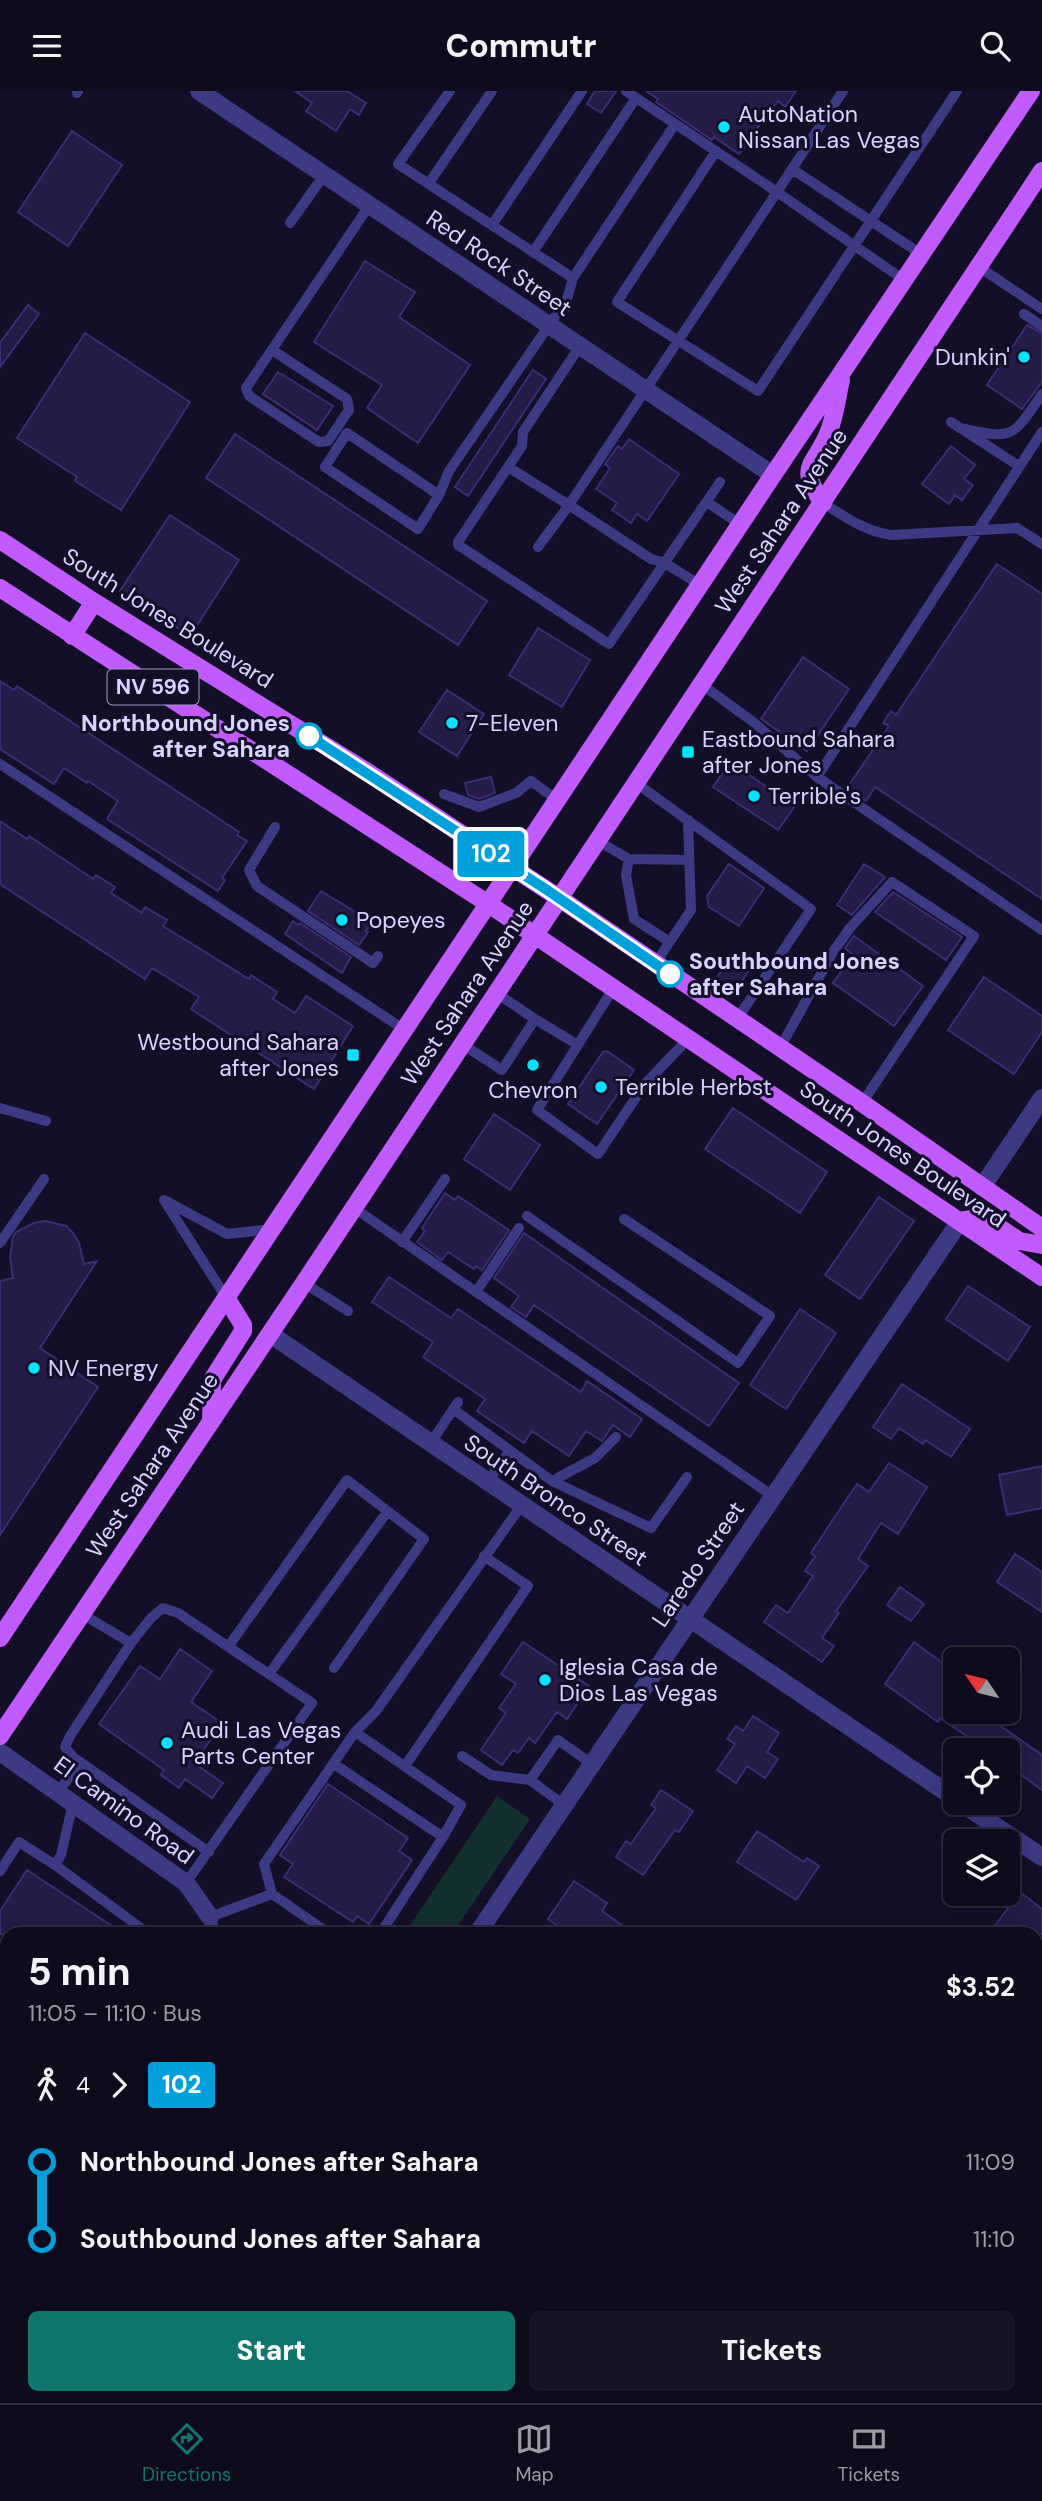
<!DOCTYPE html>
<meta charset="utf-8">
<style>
:root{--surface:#0e0b1c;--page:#171425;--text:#f1f3f6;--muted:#9b9ba3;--line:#2e2b3b;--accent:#0f766e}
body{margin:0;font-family:"DM Sans",sans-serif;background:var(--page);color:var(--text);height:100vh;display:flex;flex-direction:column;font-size:26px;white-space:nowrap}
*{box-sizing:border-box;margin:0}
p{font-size:23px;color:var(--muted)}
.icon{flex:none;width:38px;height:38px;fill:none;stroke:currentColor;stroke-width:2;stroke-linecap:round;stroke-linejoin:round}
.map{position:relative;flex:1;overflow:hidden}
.side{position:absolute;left:0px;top:1836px;width:1043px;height:478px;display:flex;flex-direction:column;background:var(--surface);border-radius:21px 21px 0 0;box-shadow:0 4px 18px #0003,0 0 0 2px var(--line)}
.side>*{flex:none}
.badge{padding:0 14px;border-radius:5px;font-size:24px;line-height:46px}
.needle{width:46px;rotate:305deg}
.buttons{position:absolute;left:943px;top:1556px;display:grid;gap:14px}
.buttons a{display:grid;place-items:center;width:77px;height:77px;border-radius:10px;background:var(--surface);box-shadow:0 4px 18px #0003,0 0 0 2px var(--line);font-size:35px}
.map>.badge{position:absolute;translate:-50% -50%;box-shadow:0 0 0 4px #fff}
.legs{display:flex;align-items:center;gap:10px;height:77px;padding:0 28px;font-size:23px}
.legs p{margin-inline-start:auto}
.headline{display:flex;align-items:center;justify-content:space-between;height:119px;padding:0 28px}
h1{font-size:38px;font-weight:800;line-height:52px}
.button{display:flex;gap:14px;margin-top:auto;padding:14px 28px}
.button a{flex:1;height:80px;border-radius:10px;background:var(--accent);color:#fff;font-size:28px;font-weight:800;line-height:80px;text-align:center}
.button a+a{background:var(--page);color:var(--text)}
ul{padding:0 28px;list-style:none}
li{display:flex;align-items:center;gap:24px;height:77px;font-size:26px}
li i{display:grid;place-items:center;width:10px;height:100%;margin:0 9px;background:currentColor}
li i::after{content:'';width:18px;height:18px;margin:-9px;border:5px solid;border-radius:50%;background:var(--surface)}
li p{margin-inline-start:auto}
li:first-child i{background:linear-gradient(#0000 50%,currentColor 0)}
li:last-child i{background:linear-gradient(currentColor 50%,#0000 0)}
header{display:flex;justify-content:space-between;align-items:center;height:91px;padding:0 28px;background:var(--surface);font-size:32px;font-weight:800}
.tab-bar{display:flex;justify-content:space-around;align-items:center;height:98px;border-top:2px solid var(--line);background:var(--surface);font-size:19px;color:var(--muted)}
.tab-bar a{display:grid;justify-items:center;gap:4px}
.tab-bar .active{color:var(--accent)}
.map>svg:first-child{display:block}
.green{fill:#12302f}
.building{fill:#241b47;stroke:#3b2d73;stroke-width:2}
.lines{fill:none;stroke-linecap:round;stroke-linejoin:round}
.lane{stroke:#3d3a85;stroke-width:10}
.street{stroke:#3d3a85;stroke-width:18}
.primary{stroke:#c25bff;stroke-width:18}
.line-1-casing{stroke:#fff;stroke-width:16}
.line-1{stroke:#00a0dc;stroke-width:10}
.poi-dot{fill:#00e5ff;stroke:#130f26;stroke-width:2.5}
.stop-1-dot{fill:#fff;stroke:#00a0dc;stroke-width:3.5}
.labels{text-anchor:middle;stroke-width:6;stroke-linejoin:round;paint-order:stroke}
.shield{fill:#130f26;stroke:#9e99be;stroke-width:2}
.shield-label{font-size:21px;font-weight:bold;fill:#d9d4ff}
.poi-label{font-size:23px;fill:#d9d4ff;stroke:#130f26;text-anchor:start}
.street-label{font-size:23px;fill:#d9d4ff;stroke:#130f26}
.stop-label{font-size:23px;font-weight:bold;fill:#d9d4ff;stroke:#130f26;text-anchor:end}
</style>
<header><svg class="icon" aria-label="menu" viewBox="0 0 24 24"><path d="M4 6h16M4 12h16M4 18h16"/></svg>Commutr<svg class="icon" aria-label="search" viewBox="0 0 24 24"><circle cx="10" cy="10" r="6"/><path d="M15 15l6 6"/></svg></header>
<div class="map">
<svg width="1042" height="2312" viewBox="0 0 1042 2312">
<rect width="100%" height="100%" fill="#130f26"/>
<!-- green -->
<path class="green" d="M497,1705L530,1728L452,1843H404Z"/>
<!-- building -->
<path class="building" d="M295,0H347L366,12L359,24L350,18L336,40L306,20L312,12Z
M595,0H616L601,22L587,13Z
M646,0H796L785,16L778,10L770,21L769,20L739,63L714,46L712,49L656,11L658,8Z
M72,40L122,74L68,155L18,121Z
M365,170L415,201L399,226L470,274L418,352L367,317L382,294L314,251Z
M28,214L39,223L0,276V252Z
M1027,234L1042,242V291L1022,318L987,294Z
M85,242L190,311L121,419L75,390L77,386L17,347Z
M533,279L546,288L468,405L455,396Z
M278,281L333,315L317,339L263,303Z
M235,343L487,510L458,554L206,387Z
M629,348L679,383L647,430L637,423L631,432L612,419L617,412L596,398L610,377L605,373L618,355L622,358Z
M951,355L975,374L964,388L973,394L962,409L955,404L949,413L922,393Z
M170,424L239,469L190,545L120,500Z
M997,473L1042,503V808L875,696L866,710L847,697L889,635L883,632L891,620L896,624Z
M538,537L590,569L562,616L509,584Z
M803,566L849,598L807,660L761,628Z
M0,590L14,599L17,595L239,741L237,744L247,750L222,787L225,789L218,800L107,728L118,710L88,690L87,692L64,677L54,693L0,658Z
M447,599L484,623L457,665L419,641Z
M730,671L795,715L778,739L713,696Z
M491,686L495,702L479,708L468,704L465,692Z
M0,730L27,748L29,745L93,788L96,784L115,796L111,802L142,822L145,816L167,829L163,835L249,888L251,884L277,901L273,908L295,922L306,905L353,935L314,998L191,918L199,906L152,877L145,888L0,793Z
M729,773L764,797L739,835L709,816L707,805Z
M864,773L885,786L852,824L837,814Z
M321,800L370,830L371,833L366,840L368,841L359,854L308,820Z
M893,801L962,846L946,869L875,821Z
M293,830L298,834L300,832L351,866L342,882L285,843Z
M854,845L923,895L894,935L833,892L853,864L845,857Z
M734,862L752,875L732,904L713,892Z
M984,886L1042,925V941L1014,983L948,939Z
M607,960L634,979L597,1033L568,1013L603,961Z
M733,1017L827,1081L800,1122L705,1058Z
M494,1023L540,1054L510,1099L464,1068Z
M445,1102L455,1109L458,1105L509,1139L482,1179L476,1175L474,1178L448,1161L442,1169L417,1151L425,1140L422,1137Z
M879,1106L914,1130L860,1208L825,1184Z
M45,1130L66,1135L74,1143L79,1152L84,1173L97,1170L40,1257L98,1296L0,1444V1190L13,1187L10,1166L13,1146L16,1141L34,1132Z
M524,1142L739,1292L709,1335L534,1214L526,1226L511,1216L519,1205L494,1187Z
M389,1186L451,1227L458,1218L581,1301L587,1290L642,1328L630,1346L613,1334L602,1350L586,1340L569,1365L532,1340L524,1352L477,1320L485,1308L423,1266L433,1251L372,1211Z
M968,1195L1030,1236L1008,1270L946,1228Z
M800,1218L836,1242L786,1318L750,1294Z
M902,1293L970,1338L951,1366L925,1349L923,1353L899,1337L891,1348L873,1336Z
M889,1372L927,1396L898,1443L881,1432L858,1468L868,1475L836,1520L839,1522L822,1547L834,1555L822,1571L764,1531L776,1514L788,1522L813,1485L805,1480L815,1465L811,1462L834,1427L857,1393L869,1401Z
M1042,1375V1417L1007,1424L999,1384Z
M1015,1463L1042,1481V1521L997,1491Z
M900,1496L924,1513L911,1530L887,1514Z
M523,1551L589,1595L567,1628L557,1621L535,1652L529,1647L518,1662L513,1659L502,1674L481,1659L506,1622L499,1617L516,1593L501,1583Z
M914,1551L956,1582V1620H998L992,1629L1042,1664V1699L1008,1674V1659H987L940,1627L938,1631L885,1593Z
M180,1558L212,1580L191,1611L222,1632L194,1672L223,1692L212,1707L185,1688L179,1697L161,1684L164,1679L99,1633L140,1575L160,1588Z
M753,1625L779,1642L767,1661L778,1668L765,1687L747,1675L736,1692L717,1679L735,1653L727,1648L736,1635L743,1640Z
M328,1693L408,1747L399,1760L412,1769L369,1833L357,1825L353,1831L284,1786L293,1773L280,1764Z
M661,1699L693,1720L679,1741L675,1739L643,1784L616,1766L626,1750L631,1753L656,1717L651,1714Z
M757,1740L804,1771L807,1767L819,1775L796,1809L737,1771Z
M27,1779L124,1843H0V1820Z
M574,1790L607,1812L602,1820L634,1843H569L548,1828Z
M1020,1801L1042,1818V1843H1003L994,1836Z"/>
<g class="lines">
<!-- lane -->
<path class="lane" d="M450,0L398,73L573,187
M626,0L777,101L569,414L651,468L665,472L700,494
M843,0L777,101L904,189
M77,2L78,0
M716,60L617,211L758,300L957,0
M792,78L921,163
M429,92L492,0
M290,132L324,84
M492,134L582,0
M533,161L636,7
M979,176L1042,218
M1024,223L1042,235
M580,255L523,341L522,355L458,451V454L609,553L720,391
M272,259L347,308L349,319L328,350L319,351L249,305L246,297L369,115
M951,331L1019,375
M960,337C1014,349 1012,347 1042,303
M508,376L569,414L538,456
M439,404L347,342L325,376L418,438L439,404L449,380L567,208L573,187L675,33
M707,411L741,434
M823,412C845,426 865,440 891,444L1017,437L1042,453
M701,593L752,630L817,686L1042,839
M0,673L405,939
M817,686L1042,341
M636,692L811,818L737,928
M444,703L479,716L516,702L531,690L557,709
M275,736L249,779L257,795L373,872L378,865
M598,750L629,768L689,769
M629,768L626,784L634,828L670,851
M655,873L691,819L688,729
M613,898L537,1019L598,1063L645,993L688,948
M535,928L578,954
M462,953L502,979L535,928L496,902
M780,957L833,861L850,837L892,791L974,845L862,1012
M0,1017L46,1030
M164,1109L227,1143L273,1138
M164,1109L227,1208
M354,1117L773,1405
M527,1125L738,1272L770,1225L624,1128
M402,1151L445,1088
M0,1152L44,1088
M304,1192L348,1220
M476,1201L519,1137
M453,1318L552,1390L651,1437L687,1386
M430,1353L458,1311
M552,1390L595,1367L616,1346
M487,1392L510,1359
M82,1523L131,1552L151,1527L163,1517L178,1522L312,1612L186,1792
M131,1552L70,1645L65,1656L73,1666L209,1761
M228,1556L347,1389L424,1448L334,1577
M269,1583L387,1421
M355,1641L376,1620L521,1415
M462,1665L491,1684L530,1689
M334,1673L443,1746
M405,1675L528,1495L484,1465
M58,1701L80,1672
M564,1714L530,1689L558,1649L592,1673
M55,1774L149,1843
M0,1780L19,1751L55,1774L61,1764L73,1712
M216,1843L210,1826L272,1803
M330,1843L272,1803L264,1773L355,1641L461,1714L443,1746L380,1843
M0,1891L3,1893L0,1898
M0,1941L7,1946
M0,2012L7,2017
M0,2192H7"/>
<!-- street -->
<path class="street" d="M199,0L773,384
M982,1096L1042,1007
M270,1243L956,1708
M0,1661L186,1792L210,1826
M961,1712L1042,1766
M477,1843L960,1130
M1036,1989L1042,1980
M929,2306L937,2312
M159,2312L162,2306
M815,2312L819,2306"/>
<!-- primary -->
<path class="primary" d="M823,412C796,374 815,375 828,343C835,326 837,306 841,289
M0,449L94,511L369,682L559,807L862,1012L1042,1137
M0,497L487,812L1042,1186
M72,545L94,511
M960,1130L984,1126L1019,1150L1042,1154
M211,1331L212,1289L243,1240V1234L227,1208
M0,1547L773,384L1031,0
M0,1645L304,1192L1042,80"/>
</g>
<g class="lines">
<defs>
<path id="line-1" d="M309,645L544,797L670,883"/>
</defs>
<!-- line-1 casing -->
<use href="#line-1" class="line-1-casing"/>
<!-- line-1 -->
<use href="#line-1" class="line-1"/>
</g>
<!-- markers -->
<g class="poi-dot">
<circle cx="724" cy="36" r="7"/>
<circle cx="1024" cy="266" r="7"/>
<circle cx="452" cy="632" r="7"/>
<rect x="681" y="654" width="14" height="14" rx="3.5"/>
<circle cx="754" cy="705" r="7"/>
<circle cx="342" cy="829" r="7"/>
<rect x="346" y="957" width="14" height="14" rx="3.5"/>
<circle cx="533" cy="974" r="7"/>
<circle cx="601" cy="996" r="7"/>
<circle cx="34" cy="1277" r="7"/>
<circle cx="545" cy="1589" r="7"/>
<circle cx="167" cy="1652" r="7"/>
</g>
<g class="stop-1-dot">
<circle cx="309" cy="645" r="12"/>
<circle cx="670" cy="883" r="12"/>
</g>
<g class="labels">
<!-- shield labels -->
<rect class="shield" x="107.5" y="578.5" width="91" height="35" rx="5"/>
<g class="shield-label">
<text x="153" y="603">NV 596</text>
</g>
<!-- poi labels -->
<g class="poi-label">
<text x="738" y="31">AutoNation<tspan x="738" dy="26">Nissan Las Vegas</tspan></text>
<text x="1010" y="274" text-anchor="end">Dunkin'</text>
<text x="466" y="640">7-Eleven</text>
<text x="702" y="656">Eastbound Sahara<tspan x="702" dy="26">after Jones</tspan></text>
<text x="768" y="713">Terrible's</text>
<text x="356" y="837">Popeyes</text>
<text x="339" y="959" text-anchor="end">Westbound Sahara<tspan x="339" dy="26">after Jones</tspan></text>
<text x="615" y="1004">Terrible Herbst</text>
<text x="533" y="1007" text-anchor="middle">Chevron</text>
<text x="48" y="1285">NV Energy</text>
<text x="559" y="1584">Iglesia Casa de<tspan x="559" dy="26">Dios Las Vegas</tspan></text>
<text x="181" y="1647">Audi Las Vegas<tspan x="181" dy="26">Parts Center</tspan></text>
</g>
<!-- street labels -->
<g class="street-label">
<text transform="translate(499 172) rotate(34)" y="8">Red Rock Street</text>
<text transform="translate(781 430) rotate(-56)" y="8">West Sahara Avenue</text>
<text transform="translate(168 527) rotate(32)" y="8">South Jones Boulevard</text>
<text transform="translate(467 902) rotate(-56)" y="8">West Sahara Avenue</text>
<text transform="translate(903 1063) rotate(34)" y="8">South Jones Boulevard</text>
<text transform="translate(152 1374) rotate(-56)" y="8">West Sahara Avenue</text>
<text transform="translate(556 1409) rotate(34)" y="8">South Bronco Street</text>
<text transform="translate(698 1473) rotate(-56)" y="8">Laredo Street</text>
<text transform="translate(124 1719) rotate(36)" y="8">El Camino Road</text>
</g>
<!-- stop labels -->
<g class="stop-label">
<text x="290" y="640">Northbound Jones<tspan x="290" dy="26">after Sahara</tspan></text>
<text x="689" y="878" text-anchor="start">Southbound Jones<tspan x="689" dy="26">after Sahara</tspan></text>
</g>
</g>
</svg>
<div class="buttons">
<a><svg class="needle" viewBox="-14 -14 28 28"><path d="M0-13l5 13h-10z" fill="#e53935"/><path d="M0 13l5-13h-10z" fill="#9b9ba3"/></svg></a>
<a><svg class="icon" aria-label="locate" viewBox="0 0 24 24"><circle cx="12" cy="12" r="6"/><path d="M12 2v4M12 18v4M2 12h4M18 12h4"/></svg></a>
<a><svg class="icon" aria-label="layers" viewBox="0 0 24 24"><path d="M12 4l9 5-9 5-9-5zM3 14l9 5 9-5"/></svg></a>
</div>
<b class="badge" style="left:491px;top:763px;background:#00a0dc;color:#fff">102</b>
<section class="side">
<div class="headline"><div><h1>5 min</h1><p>11:05 – 11:10 · Bus</p></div><b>$3.52</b></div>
<div class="legs"><svg class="icon" aria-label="walk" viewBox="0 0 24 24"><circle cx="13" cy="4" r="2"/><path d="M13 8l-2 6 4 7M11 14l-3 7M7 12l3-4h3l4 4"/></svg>4<svg class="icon" aria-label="forward" viewBox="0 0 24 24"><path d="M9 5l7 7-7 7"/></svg><b class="badge" style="background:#00a0dc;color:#fff">102</b></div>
<ul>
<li><i style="color:#00a0dc"></i><b>Northbound Jones after Sahara</b><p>11:09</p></li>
<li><i style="color:#00a0dc"></i><b>Southbound Jones after Sahara</b><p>11:10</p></li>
</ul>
<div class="button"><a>Start</a><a>Tickets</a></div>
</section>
</div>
<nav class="tab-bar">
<a class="active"><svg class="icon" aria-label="directions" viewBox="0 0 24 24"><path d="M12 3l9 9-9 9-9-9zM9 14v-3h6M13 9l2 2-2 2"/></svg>Directions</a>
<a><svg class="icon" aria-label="map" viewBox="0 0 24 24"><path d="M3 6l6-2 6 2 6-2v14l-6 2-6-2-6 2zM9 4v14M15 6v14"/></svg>Map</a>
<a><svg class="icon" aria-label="tickets" viewBox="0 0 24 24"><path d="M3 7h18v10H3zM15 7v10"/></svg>Tickets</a>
</nav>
